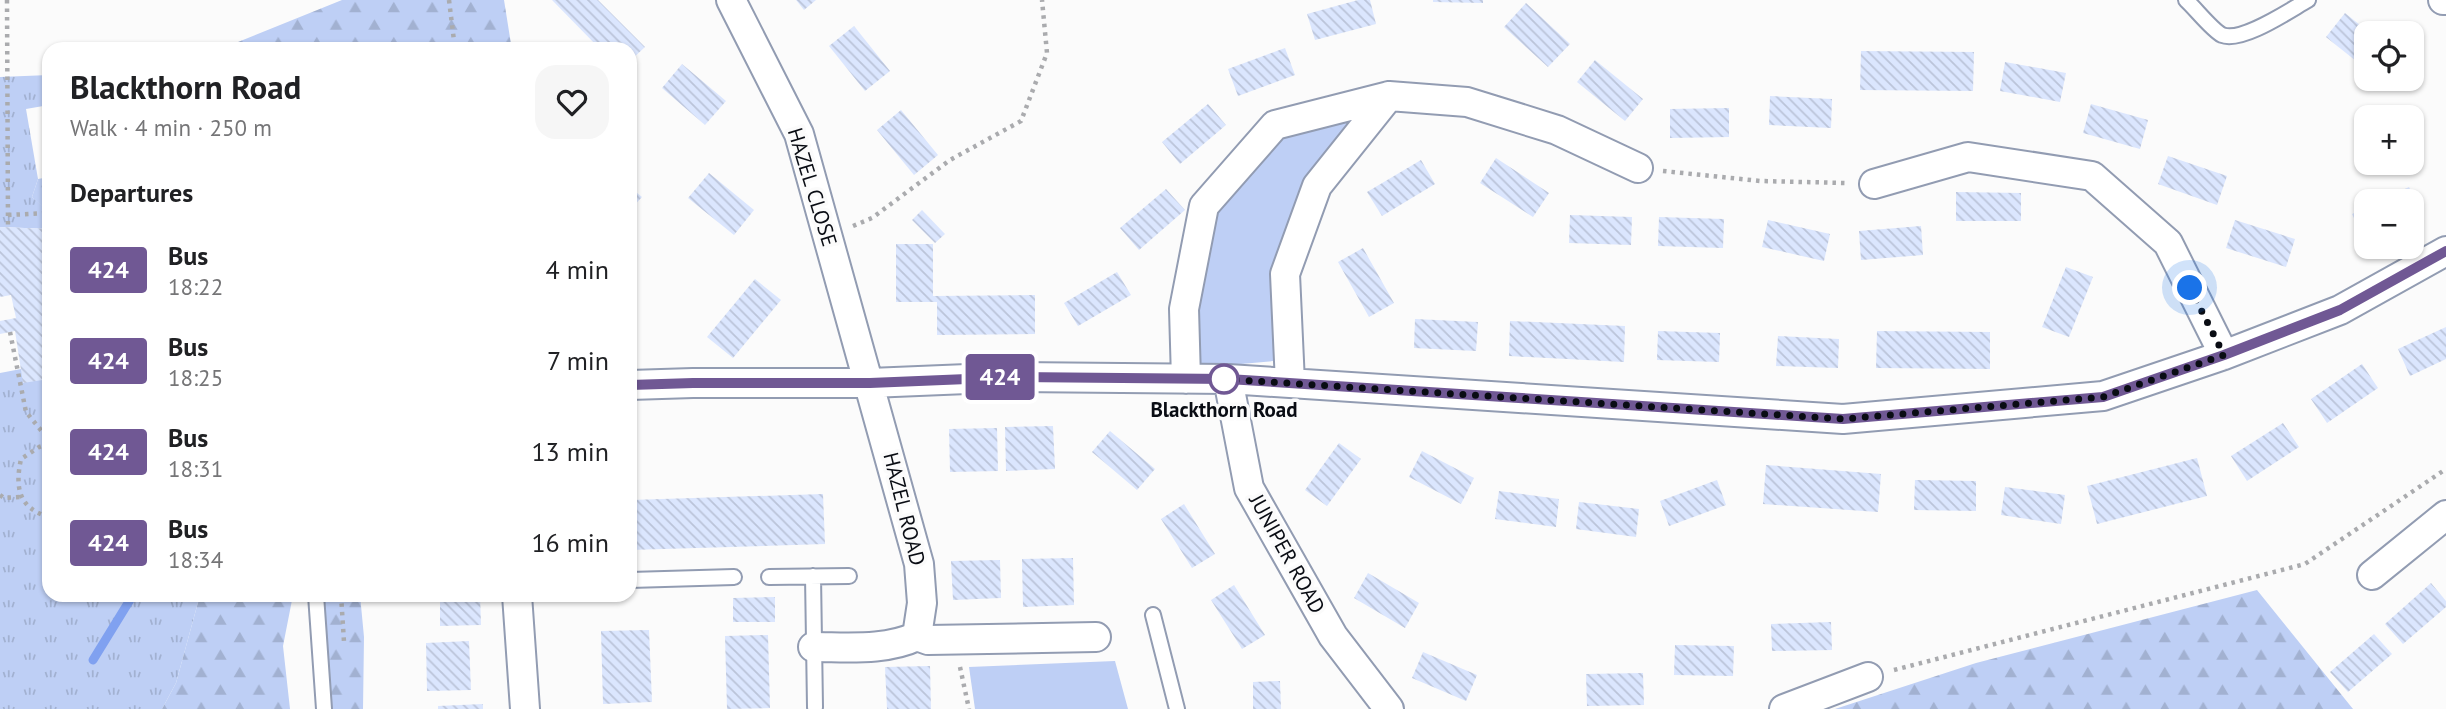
<!DOCTYPE html>
<meta charset="utf-8">
<style>
:root{--surface:#fff;--page:#f6f6f6;--text:#202124;--muted:#757577}
body{margin:0;font-family:"PT Sans",sans-serif;background:var(--page);color:var(--text);height:100vh;display:flex;flex-direction:column;font-size:26px;white-space:nowrap}
*{box-sizing:border-box;margin:0}
p{font-size:23px;color:var(--muted)}
.icon{flex:none;width:38px;height:38px;fill:none;stroke:currentColor;stroke-width:2;stroke-linecap:round;stroke-linejoin:round}
.map{position:relative;flex:1;overflow:hidden}
.side{position:absolute;left:42px;top:42px;width:595px;height:560px;display:flex;flex-direction:column;background:var(--surface);border-radius:21px;box-shadow:0 2px 5px #0004}
.side>*{flex:none}
.badge{padding:0 14px;border-radius:5px;font-size:24px;line-height:46px}
.buttons{position:absolute;left:2354px;top:21px;display:grid;gap:14px}
.buttons a{display:grid;place-items:center;width:70px;height:70px;border-radius:14px;background:var(--surface);box-shadow:0 2px 5px #0004;font-size:35px}
.you{position:absolute;width:35px;height:35px;margin:-18px;border:5px solid #fff;border-radius:50%;background:#1a73e8;box-shadow:0 0 0 10px #1a73e833}
.map>.badge{position:absolute;translate:-50% -50%;box-shadow:0 0 0 4px #fff}
h2{padding:0 28px;font-size:26px;line-height:63px}
.round{display:grid;place-items:center;flex:none;width:74px;height:74px;border-radius:21px;background:var(--page)}
.overview{display:flex;align-items:center;justify-content:space-between;height:119px;padding:0 28px}
h1{font-size:33px;font-weight:600;line-height:52px}
ul{padding:0;list-style:none}
li{display:flex;align-items:center;gap:21px;height:91px;padding:0 28px}
li div{flex:1}
li b{display:block;font-size:26px}
li em{font-style:normal}
li .badge{min-width:77px;font-weight:700;text-align:center}
.map>svg:first-child{display:block}
.grass{fill:url(#grass-tufts)}
.forest{fill:url(#forest-firs)}
.park{fill:#becff5}
.lines{fill:none;stroke-linecap:round;stroke-linejoin:round}
.stream{stroke:#80a1f0;stroke-width:9}
.building{fill:url(#building-back-hatch)}
.lane-casing{stroke:#929cb2;stroke-width:18}
.street-casing{stroke:#929cb2;stroke-width:32}
.path{stroke:#aaabae;stroke-width:4.5;stroke-dasharray:3.5 5;stroke-linecap:butt}
.lane{stroke:#fff;stroke-width:14}
.street{stroke:#fff;stroke-width:28}
.line-casing{stroke:#fff;stroke-width:16}
.line{stroke:#705894;stroke-width:10}
.walk{stroke:#090c13;stroke-width:7;stroke-dasharray:0 12.6}
.stop-dot{fill:#fff;stroke:#705894;stroke-width:3.5}
.labels{text-anchor:middle;stroke-width:7;stroke-linejoin:round;paint-order:stroke}
.street-label{font-size:21px;fill:#090c13;stroke:#fbfbfb}
.stop-label{font-size:21px;font-weight:bold;fill:#090c13;stroke:#fbfbfb}
</style>
<div class="map">
<svg width="2446" height="709" viewBox="0 0 2446 709">
<defs>
<pattern id="grass-tufts" width="24" height="20" patternUnits="userSpaceOnUse" patternTransform="scale(1.75)"><rect width="24" height="20" fill="#becff5"/><path d="M3 7l-1-3M5 7V3M7 7l1-3M15 17l-1-3M17 17v-4M19 17l1-3" fill="none" stroke="#a2b1d1"/></pattern>
<pattern id="forest-firs" width="22" height="20" patternUnits="userSpaceOnUse" patternTransform="scale(1.75)"><rect width="22" height="20" fill="#becff5"/><path d="M5 1l3.5 6h-7zM16 11l3.5 6h-7z" fill="#a2b1d1"/></pattern>
<pattern id="building-back-hatch" width="6" height="6" patternUnits="userSpaceOnUse" patternTransform="scale(1.75)"><rect width="6" height="6" fill="#dbe6fe"/><path d="M-1 5l2 2M0 0l6 6M5-1l2 2" fill="none" stroke="#bbc4d9"/></pattern>
</defs>
<rect width="100%" height="100%" fill="#fbfbfb"/>
<!-- grass -->
<path class="grass" d="M49,75V105L26,109L38,179L32,197L46,209H49V229L0,227V77Z
M21,369L49,379V595H200L176,683L162,709H0V373Z"/>
<!-- forest -->
<path class="forest" d="M342,0H504L511,44L509,49H237L238,42Z
M49,177V209L46,210L32,197L38,179Z
M2257,590L2353,709H1835L1976,663Z
M200,595H293L283,646L290,709H162L176,683Z
M323,595H360L364,637L363,709H330Z"/>
<!-- park -->
<path class="park" d="M1374,106L1314,181L1285,360L1196,368L1189,313L1210,211L1279,134Z
M1115,661L1128,709H975L969,667Z"/>
<g class="lines">
<!-- stream -->
<path class="stream" d="M93,660L133,595"/>
</g>
<!-- building -->
<path class="building" d="M552,0H598L645,47L630,61V49H600Z
M796,0H816L804,10Z
M1358,0H1370L1376,24L1315,40L1307,14Z
M1433,0H1483V3L1433,2Z
M1526,3L1570,44L1548,67L1504,27Z
M2345,13L2370,33H2366V69L2326,37Z
M854,26L890,71L865,91L829,46Z
M1285,48L1295,75L1238,96L1228,69Z
M1861,51L1974,52L1973,91L1860,90Z
M1595,60L1643,99L1625,121L1577,82Z
M2005,62L2066,73L2060,102L2000,91Z
M682,64L726,101L705,125L662,88Z
M1770,96L1832,99L1831,128L1769,125Z
M1208,104L1226,125L1180,164L1162,142Z
M2091,104L2148,120L2140,149L2083,133Z
M1729,108V137L1670,138V109Z
M901,110L938,155L914,175L877,130Z
M2168,156L2227,176L2217,205L2158,184Z
M1496,158L1549,193L1533,217L1480,183Z
M1421,160L1435,184L1382,216L1367,192Z
M709,173L754,210L734,235L688,198Z
M630,187L642,197L630,210Z
M2409,187L2422,214L2412,219V201H2380Z
M1166,189L1185,210L1139,250L1120,228Z
M1956,192L2021,193V221H1956Z
M2366,208V243L2352,214Z
M922,210L945,234L935,243L912,220Z
M1570,215L1632,217L1631,245L1569,243Z
M1659,217L1724,219L1723,248L1658,246Z
M1768,220L1830,234L1824,261L1762,247Z
M2235,220L2295,239L2286,267L2226,248Z
M1921,226L1923,255L1861,260L1859,231Z
M0,227L49,229V379L23,383L15,331L0,334V321L16,318L11,295L0,297Z
M896,244H933V296L1035,295V334L937,335V302H896Z
M1363,248L1394,303L1369,317L1338,262Z
M2066,267L2093,277L2069,337L2042,327Z
M1117,272L1131,295L1078,326L1064,303Z
M755,279L781,300L733,358L707,337Z
M1415,319L1478,322L1476,351L1414,348Z
M1510,321L1625,326L1624,362L1509,356Z
M2446,327V359L2410,376L2398,349Z
M1658,331L1720,333L1719,362L1657,360Z
M1877,331L1990,332V369L1876,368Z
M1778,336L1839,339L1838,368L1776,366Z
M2362,364L2378,388L2327,423L2311,399Z
M2283,423L2299,447L2247,481L2231,456Z
M1053,426L1055,469L1006,471L1005,427Z
M997,428L998,471L950,472L949,429Z
M1110,431L1155,469L1137,490L1092,452Z
M1339,443L1361,459L1327,506L1305,490Z
M1422,451L1474,478L1461,504L1409,477Z
M2197,458L2207,496L2097,524L2087,486Z
M1766,465L1881,474L1878,512L1763,504Z
M1717,480L1726,505L1669,526L1660,501Z
M1915,480L1976,481V511L1914,510Z
M2005,487L2065,495L2061,524L2001,515Z
M1499,491L1559,499L1556,527L1495,519Z
M823,494L825,544L630,550V500Z
M1579,502L1639,509L1636,537L1576,529Z
M1184,504L1215,554L1192,568L1161,519Z
M1073,558L1074,605L1023,607L1022,559Z
M1000,560L1001,598L953,600L951,561Z
M1368,573L1419,603L1405,628L1354,598Z
M2431,583L2446,601V607L2403,644L2385,624Z
M1234,585L1265,635L1242,649L1211,600Z
M440,595H480L481,625L440,626Z
M775,597V622H733V598Z
M1831,622L1832,650L1772,651L1771,624Z
M649,630L652,702L603,704L601,631Z
M2374,634L2392,654L2348,692L2330,672Z
M768,635L770,708L727,709L725,636Z
M469,641L471,690L427,691L426,643Z
M1675,645L1734,646L1733,676L1674,675Z
M1423,652L1477,675L1466,701L1412,678Z
M930,666L931,709H887L885,667Z
M1643,673L1644,705L1587,706L1586,674Z
M1280,681L1281,709H1253V682Z
M483,704V709H438V706Z"/>
<g class="lines">
<defs>
<path id="lane" d="M2186,0C2195,8 2212,30 2222,35C2242,43 2290,10 2308,0
M813,576L815,707
M769,577L849,576
M630,580L734,577
M316,595L324,709
M1153,615L1177,709"/>
<path id="street" d="M731,0L799,134L919,564L922,603L917,636L928,640L1096,637
M2443,0H2446
M1874,184L1968,157L2092,176L2168,243L2224,355
M1186,379L1184,309L1204,206L1275,125L1389,96L1467,102L1557,130L1638,168
M1228,379L1249,488L1333,636L1389,709
M1290,383L1285,274L1317,186L1389,96
M630,385L693,383H870L1016,377L1228,379L1843,419L2103,396L2224,355L2340,310L2446,251
M2372,575L2446,515
M517,595L525,709
M813,647C848,647 886,651 917,636
M1784,709L1868,677"/>
</defs>
<!-- lane casing -->
<use href="#lane" class="lane-casing"/>
<!-- street casing -->
<use href="#street" class="street-casing"/>
<!-- path -->
<path class="path" d="M7,0L8,227
M449,0L455,49
M1663,171L1760,181L1846,183
M8,215L49,213
M853,226L872,218L950,160L1021,121L1047,53L1042,0
M10,332L26,412L49,440
M49,444L39,447L21,459C15,487 18,508 49,517
M0,495L4,498L20,497
M341,595L344,642
M960,667L969,709
M1894,670L2305,564L2446,469"/>
<!-- lane -->
<use href="#lane" class="lane"/>
<!-- street -->
<use href="#street" class="street"/>
</g>
<g class="lines">
<defs>
<path id="line" d="M630,385L693,383H870L1016,377L1228,379L1843,419L2103,397L2224,355L2340,310L2446,251"/>
</defs>
<!-- line casing -->
<use href="#line" class="line-casing"/>
<!-- line -->
<use href="#line" class="line"/>
<!-- walk -->
<path class="walk" d="M1224,379L1843,419L2103,397L2224,355L2190,288"/>
</g>
<!-- markers -->
<circle class="stop-dot" cx="1224" cy="379" r="14"/>
<g class="labels">
<!-- street labels -->
<g class="street-label">
<text transform="translate(812 187) rotate(73)" y="7">HAZEL CLOSE</text>
<text transform="translate(904 509) rotate(76)" y="7">HAZEL ROAD</text>
<text transform="translate(1287 554) rotate(61)" y="7">JUNIPER ROAD</text>
</g>
<!-- stop labels -->
<g class="stop-label">
<text x="1224" y="417">Blackthorn Road</text>
</g>
</g>
</svg>
<div class="buttons">
<a><svg class="icon" aria-label="locate" viewBox="0 0 24 24"><circle cx="12" cy="12" r="6"/><path d="M12 2v4M12 18v4M2 12h4M18 12h4"/></svg></a>
<a>+</a>
<a>−</a>
</div>
<div class="you" style="left:2190px;top:288px"></div>
<b class="badge" style="left:1000px;top:377px;background:#705894;color:#fff">424</b>
<section class="side">
<div class="overview"><div><h1>Blackthorn Road</h1><p>Walk · 4 min · 250 m</p></div><a class="round"><svg class="icon" aria-label="heart" viewBox="0 0 24 24"><path d="M12 20l-8-8c-3-5 5-10 8-4 3-6 11-1 8 4z"/></svg></a></div>
<h2>Departures</h2>
<ul>
<li><span class="badge" style="background:#705894;color:#fff">424</span><div><b>Bus</b><p>18:22</p></div><em>4 min</em></li>
<li><span class="badge" style="background:#705894;color:#fff">424</span><div><b>Bus</b><p>18:25</p></div><em>7 min</em></li>
<li><span class="badge" style="background:#705894;color:#fff">424</span><div><b>Bus</b><p>18:31</p></div><em>13 min</em></li>
<li><span class="badge" style="background:#705894;color:#fff">424</span><div><b>Bus</b><p>18:34</p></div><em>16 min</em></li>
</ul>
</section>
</div>
